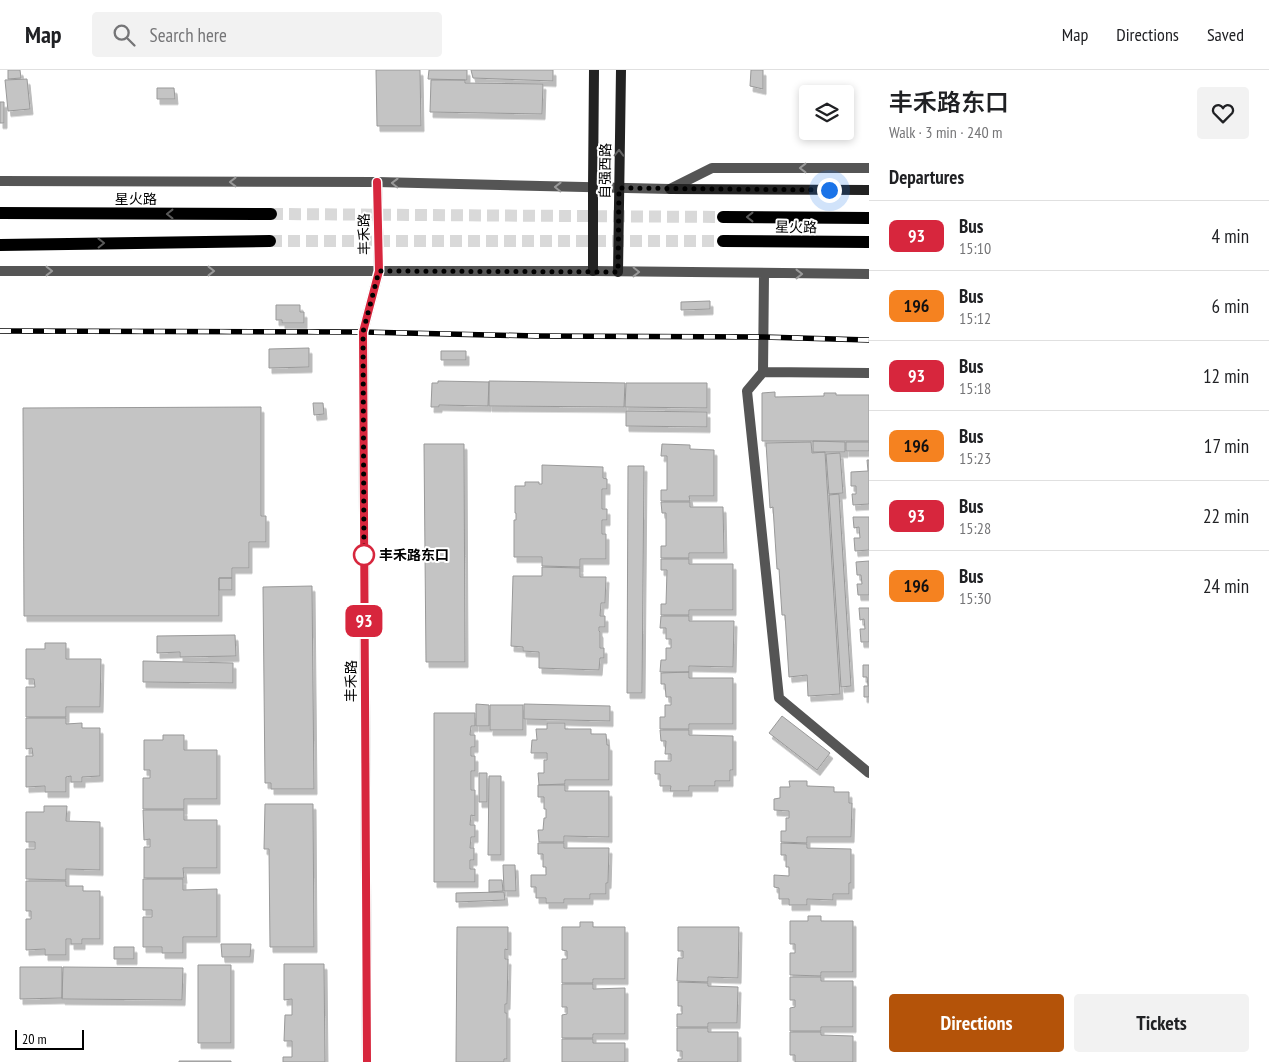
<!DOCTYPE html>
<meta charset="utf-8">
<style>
:root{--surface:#fff;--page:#f2f2f2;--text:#202124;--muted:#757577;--line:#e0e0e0;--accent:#b45309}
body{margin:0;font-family:"PT Sans Narrow","Noto Sans SC",sans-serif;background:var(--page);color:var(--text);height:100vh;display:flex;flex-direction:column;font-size:19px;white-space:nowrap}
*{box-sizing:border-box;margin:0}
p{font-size:16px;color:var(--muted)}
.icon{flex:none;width:28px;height:28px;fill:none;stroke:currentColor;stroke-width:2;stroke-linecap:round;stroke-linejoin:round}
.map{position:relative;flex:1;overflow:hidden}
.drawer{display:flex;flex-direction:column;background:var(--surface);width:400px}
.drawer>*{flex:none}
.badge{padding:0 10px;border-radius:8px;font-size:18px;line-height:32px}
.tools{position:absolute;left:799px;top:15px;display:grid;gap:10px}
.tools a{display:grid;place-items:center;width:55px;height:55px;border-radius:5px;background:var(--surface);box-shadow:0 2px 8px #0003;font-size:25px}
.scale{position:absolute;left:15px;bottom:12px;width:69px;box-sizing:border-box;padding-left:5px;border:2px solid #000;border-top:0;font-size:14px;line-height:18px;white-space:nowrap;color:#000;-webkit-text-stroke:4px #fff;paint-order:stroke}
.you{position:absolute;width:25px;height:25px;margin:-12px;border:4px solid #fff;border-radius:50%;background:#1a73e8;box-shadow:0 0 0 8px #1a73e833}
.map>.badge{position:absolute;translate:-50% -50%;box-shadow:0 0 0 2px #fff}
h2{padding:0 20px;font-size:19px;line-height:45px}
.round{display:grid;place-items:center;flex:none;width:52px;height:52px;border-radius:5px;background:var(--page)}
.headline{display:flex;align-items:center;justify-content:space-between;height:85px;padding:0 20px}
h1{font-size:24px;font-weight:600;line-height:38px}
.cta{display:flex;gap:10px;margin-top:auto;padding:10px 20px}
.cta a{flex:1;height:58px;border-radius:5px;background:var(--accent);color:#fff;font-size:20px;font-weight:600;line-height:58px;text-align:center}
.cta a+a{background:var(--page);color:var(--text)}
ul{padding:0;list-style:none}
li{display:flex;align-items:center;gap:15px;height:70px;padding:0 20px;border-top:1px solid var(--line)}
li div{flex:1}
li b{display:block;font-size:19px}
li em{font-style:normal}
li .badge{min-width:55px;font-weight:700;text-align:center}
header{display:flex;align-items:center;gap:30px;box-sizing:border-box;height:70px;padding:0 25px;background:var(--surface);border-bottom:1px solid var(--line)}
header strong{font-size:24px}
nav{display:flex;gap:28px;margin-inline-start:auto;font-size:18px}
.search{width:350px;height:45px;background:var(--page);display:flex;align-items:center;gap:12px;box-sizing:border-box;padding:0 18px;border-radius:5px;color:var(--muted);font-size:19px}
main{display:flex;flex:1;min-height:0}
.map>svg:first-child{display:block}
.building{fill:#c4c4c4;stroke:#999;filter:url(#shadow)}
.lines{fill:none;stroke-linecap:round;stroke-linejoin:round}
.primary-tunnel{stroke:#d9d9d9;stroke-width:12;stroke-dasharray:12 6;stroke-linecap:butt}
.street{stroke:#555;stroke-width:10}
.secondary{stroke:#222;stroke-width:10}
.primary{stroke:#000;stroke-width:12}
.rail-casing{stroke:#000;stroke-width:5.5}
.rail{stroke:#fff;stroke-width:4;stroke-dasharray:11;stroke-linecap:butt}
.oneway{stroke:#646464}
.oneway2{stroke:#999}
.oneway3{stroke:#595959}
.line-casing{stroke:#fff;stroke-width:11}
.line{stroke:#d7263d;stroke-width:8}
.walk{stroke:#000;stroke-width:5;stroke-dasharray:0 9}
.stop-dot{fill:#fff;stroke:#d7263d;stroke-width:2.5}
.labels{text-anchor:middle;stroke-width:4;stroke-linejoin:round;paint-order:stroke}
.street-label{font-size:14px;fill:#000;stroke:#fff}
.stop-label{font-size:14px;font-weight:bold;fill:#000;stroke:#fff;text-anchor:start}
</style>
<header>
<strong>Map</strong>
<div class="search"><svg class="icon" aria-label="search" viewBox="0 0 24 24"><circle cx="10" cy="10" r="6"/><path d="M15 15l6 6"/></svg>Search here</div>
<nav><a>Map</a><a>Directions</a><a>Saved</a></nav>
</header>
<main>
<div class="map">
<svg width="869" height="992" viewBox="0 0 869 992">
<defs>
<filter id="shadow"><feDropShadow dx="3" dy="5.5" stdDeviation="0" flood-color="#0004"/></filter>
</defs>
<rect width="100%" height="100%" fill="#fff"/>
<!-- building -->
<path class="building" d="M8,0H20L21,8L8,9Z
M376,0H420L421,56H377Z
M429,0H467V10L428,9Z
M471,0H553V11L473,8Z
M751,0H763V19L750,16Z
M27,9L30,39L8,41L5,10Z
M431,10H465V13L543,14L542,44L430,42Z
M157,18H174L175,29H157Z
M0,32H4V53H0Z
M710,231V239L681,240V232Z
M276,235H300V242H304V253H282V250H276Z
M309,278V297L269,298V279Z
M441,281H466V290H441Z
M438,311L489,312L488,336L439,335V337H431L432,313H438Z
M489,311L625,313L624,337L489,336Z
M626,313H707V338L625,337Z
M775,322V327L824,326V323H836V325H869V371H762V323Z
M313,333H323L324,344L314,345Z
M261,337V446H266V472H249V498H232V508H219V546H24L23,338Z
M626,341L707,342V357L626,356Z
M813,371L845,372V382H813Z
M811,372L812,383L825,382L840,624L808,626L807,605L789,607L785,545H782L779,499H777L773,437L770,438L766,373Z
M846,372H869V381H846Z
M424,374H464L465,592H426Z
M662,374L690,375V379L714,380V426H689L690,431H661V420H667V386H661Z
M840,383L843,423L829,424L826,384Z
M867,390H869V434L853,435L852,424H856V416H851V402L868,401Z
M542,395L603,397V408L607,409V419H602V439H607V450H602V464H606V489H580V497L542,496V487H514V450H516V443H515V416H525V412H539V414H542Z
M628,396H644L642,623H627Z
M839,424L851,616L841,617L829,425Z
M661,432H690V437H723L724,483H689V488H661V476H666V443H662Z
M853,447H869V480L855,481L854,468H860L859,457L854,458Z
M661,489H689V494H733V540H689V545H661V534H666L667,500H661Z
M869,491V525H858L857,514H862L861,505H857L856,492Z
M542,497L580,498V507H606L605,533H601L600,546H605V557H599V561L600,562V578H604V588H600L599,600L539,598V582L523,581V577L511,576L513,506H542Z
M219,508H232V520H219Z
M312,516L314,719H271V713H265L263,517Z
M859,538H869V572H861L860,559H865L864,549L860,550Z
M661,546H689V551H734L733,597L689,596V602H660L661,590H666V578H671V569H666V558H660Z
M235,565L236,586L180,587V582L157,583V566Z
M45,573H66V589H101L100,637H66V647H26V617H35L34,609H26V579H45Z
M143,591L233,593V613L143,612Z
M863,595H869V627H864V616H868L867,607H863Z
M689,602V608H733V654H689V659H660V647H665V635H671V627H666L665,614H661V603Z
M476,634L489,635V656H476Z
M524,634L610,636V651L524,649Z
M490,635H523V660H490Z
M434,643H475V656H471L470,665H475V677H471V686H475V701H471V720H475V746L471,745L470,755H475V767H471L470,778H474V790H470V799H475V812H434Z
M782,646L830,683L817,700L769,663Z
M26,648H66V654L82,653V658H100V706L82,707V712H71V706L66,707V722H45V716L26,717V686H33L32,678L26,679Z
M547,653H565V659H591V664H606L607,675H609V710H565V714L539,715L538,703H544V690H547V683H531L532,670H537L536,659H547Z
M660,660H689V665L733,666V700H730V711H715V716H689V721H670L671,716H660V704H655V691H671V684H665L666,671H661Z
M163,665H184V680H217V729H184V739H143V708H150V700H144V670H163Z
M479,703H487V732H479Z
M489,706H501V785H488Z
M789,711H807V716L834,717V722H849V733H852L851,767H807V773L781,772V761H786V748H789V741L774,740V729L780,728V717H790Z
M538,715H565V721H609V767L564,766V772H539L538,760H543L544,748H546V739H544V727H538Z
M265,734H313L314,877H270L269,779H264Z
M44,736H67L66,751L100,752V800L66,799V810L26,809V779H35V772H26V742H44Z
M143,740H184V750H217V798H183L184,808H144V777H150V769L144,770Z
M538,773H564V778H609L608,813H606V824H590V829H564V833H546V828H536V817H531V805H546V797H543V784H538Z
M781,773L807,774V778L851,779V813H849V824H833V830L807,829V835H789V829H779V818L774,817V805L789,806V797H786V785H781Z
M503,795H515L516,821H504Z
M143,809H183V820L217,819V867H183V883H162V877H143V847H152V840H143Z
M489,810H502L503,821L489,822Z
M26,811H66V816H83V821H100V869H82V874H71V869H66V885H45V879L26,880V849H31V841H26Z
M504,822L505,830L456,832V823Z
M808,846H821V851H853V902H821V906L790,905V883H795V874H790V851H808Z
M580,852H593V857H625V909H593V913H562V889H567V881L562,880V857H580Z
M457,857H508V880L505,879V889H508L507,934H505V943H507V989H504V992H456Z
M678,857H739L738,908L708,907V912L677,911L678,888H683V881H678Z
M221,874H251L250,887H222Z
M114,877H134V889H114Z
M284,894H324L325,992H283V987H292V971H284L285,945H292V929L284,930Z
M198,895H231V973H198Z
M20,897H62V928L20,929Z
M63,897L183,898L182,930L62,929Z
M790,907H821V911H853V957H821V961H790V938L795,937V930H790Z
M678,912L708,913V916L738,917L737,953H708V957H677V944H682V936H678Z
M562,914H593V919L625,918V964H593V968H562V945L567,944V937H562Z
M677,958H708V962H738V992H678V989H682V981H677Z
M790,962H821V965L853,966V992H795V985H790Z
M562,969H593V973H625V992H562Z
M179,991H231V992H179Z"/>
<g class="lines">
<!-- primary-tunnel -->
<path class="primary-tunnel" d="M271,144L723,147
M270,171H723"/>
<!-- street -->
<path class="street" d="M0,111L377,112L670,119L712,98H869
M0,201H593L869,204
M764,204L763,302L747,321L779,628L869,703
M763,302L869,303"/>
<!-- secondary -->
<path class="secondary" d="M670,119L869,120
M593,201V118L594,0
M618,202L621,0
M367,992L363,262L379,201L377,112"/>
<!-- primary -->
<path class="primary" d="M0,143L271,144
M723,147L869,148
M723,171L869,172
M0,175L270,171"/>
<defs>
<path id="rail" d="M0,261L363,262L536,266L763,267L869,270"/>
</defs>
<!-- rail casing -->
<use href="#rail" class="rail-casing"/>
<!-- rail -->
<use href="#rail" class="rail"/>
</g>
<!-- one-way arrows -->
<defs><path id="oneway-chevron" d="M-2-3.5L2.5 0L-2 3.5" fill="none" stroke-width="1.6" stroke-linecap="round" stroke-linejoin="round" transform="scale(1.25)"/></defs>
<use class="oneway" href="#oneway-chevron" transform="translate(619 83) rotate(-89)"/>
<g class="oneway2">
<use href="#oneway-chevron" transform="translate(803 98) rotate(-180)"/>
<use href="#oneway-chevron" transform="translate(233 112) rotate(-180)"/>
<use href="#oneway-chevron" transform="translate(395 113) rotate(-179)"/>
<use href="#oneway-chevron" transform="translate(558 117) rotate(-179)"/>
<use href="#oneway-chevron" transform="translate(49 201)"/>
<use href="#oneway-chevron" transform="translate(211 201)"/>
<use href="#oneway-chevron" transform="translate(636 202) rotate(1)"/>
<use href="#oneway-chevron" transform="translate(799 204)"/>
</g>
<g class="oneway3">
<use href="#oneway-chevron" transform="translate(170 144) rotate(-180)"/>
<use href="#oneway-chevron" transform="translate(750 147) rotate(-180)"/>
<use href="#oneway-chevron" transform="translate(101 173) rotate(-1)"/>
</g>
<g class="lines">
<defs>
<path id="line" d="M367,992L363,262L379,201L377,112"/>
</defs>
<!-- line casing -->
<use href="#line" class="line-casing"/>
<!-- line -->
<use href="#line" class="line"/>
<!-- walk -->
<path class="walk" d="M364,485L363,262L379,201L618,202L619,118L829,120"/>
</g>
<!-- markers -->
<circle class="stop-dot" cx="364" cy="485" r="10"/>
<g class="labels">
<!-- street labels -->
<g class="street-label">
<text transform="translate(605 101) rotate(-89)" y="5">自强西路</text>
<text x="136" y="134">星火路</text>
<text transform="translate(796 157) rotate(1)" y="5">星火路</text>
<text transform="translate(364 164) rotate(-91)" y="5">丰禾路</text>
<text transform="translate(351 611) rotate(-90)" y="5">丰禾路</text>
</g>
<!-- stop labels -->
<g class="stop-label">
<text x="379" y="490">丰禾路东口</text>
</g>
</g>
</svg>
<div class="tools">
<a><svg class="icon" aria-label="layers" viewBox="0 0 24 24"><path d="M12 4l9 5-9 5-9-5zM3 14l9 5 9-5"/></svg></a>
</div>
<div class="scale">20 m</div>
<div class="you" style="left:829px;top:120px"></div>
<b class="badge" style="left:364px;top:551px;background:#d7263d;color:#fff">93</b>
</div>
<section class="drawer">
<div class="headline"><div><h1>丰禾路东口</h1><p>Walk · 3 min · 240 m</p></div><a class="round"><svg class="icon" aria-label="heart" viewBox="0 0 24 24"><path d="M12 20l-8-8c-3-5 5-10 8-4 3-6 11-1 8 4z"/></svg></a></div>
<h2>Departures</h2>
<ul>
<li><span class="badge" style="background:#d7263d;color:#fff">93</span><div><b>Bus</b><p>15:10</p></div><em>4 min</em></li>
<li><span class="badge" style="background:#f58220;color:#111">196</span><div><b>Bus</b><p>15:12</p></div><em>6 min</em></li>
<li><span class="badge" style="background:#d7263d;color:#fff">93</span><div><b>Bus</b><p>15:18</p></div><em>12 min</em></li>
<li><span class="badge" style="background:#f58220;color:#111">196</span><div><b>Bus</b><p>15:23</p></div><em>17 min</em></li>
<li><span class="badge" style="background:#d7263d;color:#fff">93</span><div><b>Bus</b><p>15:28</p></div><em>22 min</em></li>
<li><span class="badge" style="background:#f58220;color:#111">196</span><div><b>Bus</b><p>15:30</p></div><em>24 min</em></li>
</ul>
<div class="cta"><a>Directions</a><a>Tickets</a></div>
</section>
</main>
